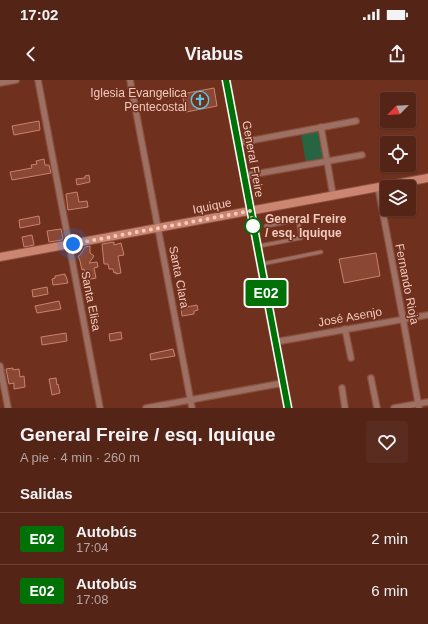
<!DOCTYPE html>
<html lang="es">
<meta charset="utf-8">
<style>
:root{--surface:#542416;--page:#5a2c1f;--text:#f1f3f6;--muted:#b5a4a1;--line:#6a4135}
body{margin:0;font-family:Arial,sans-serif;background:var(--page);color:var(--text);height:100vh;display:flex;flex-direction:column;font-size:15px;white-space:nowrap}
*{box-sizing:border-box;margin:0}
p{font-size:13px;color:var(--muted)}
.icon{flex:none;width:22px;height:22px;fill:none;stroke:currentColor;stroke-width:2;stroke-linecap:round;stroke-linejoin:round}
.map{position:relative;height:328px;overflow:hidden}
.side{display:flex;flex-direction:column;background:var(--surface);flex:1}
.side>*{flex:none}
.badge{padding:0 8px;border-radius:3px;font-size:14px;line-height:26px}
.needle{width:26px;rotate:246deg}
.tools{position:absolute;left:380px;top:12px;display:grid;gap:8px}
.tools a{display:grid;place-items:center;width:36px;height:36px;border-radius:4px;background:var(--surface);box-shadow:0 1px 3px #0004,0 0 0 1px var(--line);font-size:20px}
.you{position:absolute;width:20px;height:20px;margin:-10px;border:3px solid #fff;border-radius:50%;background:#1a73e8;box-shadow:0 0 0 6px #1a73e833}
.map>.badge{position:absolute;translate:-50% -50%;box-shadow:0 0 0 2px #fff}
h2{padding:0 20px;font-size:15px;line-height:36px}
.round{display:grid;place-items:center;flex:none;width:42px;height:42px;border-radius:4px;background:var(--page)}
.head{display:flex;align-items:center;justify-content:space-between;height:68px;padding:0 20px}
h1{font-size:19px;font-weight:700;line-height:30px}
ul{padding:0;list-style:none}
li{display:flex;align-items:center;gap:12px;height:52px;padding:0 20px;border-top:1px solid var(--line)}
li div{flex:1}
li b{display:block;font-size:15px}
li em{font-style:normal}
li .badge{min-width:44px;font-weight:700;text-align:center}
.status{display:flex;justify-content:space-between;align-items:center;height:28px;padding:0 20px;background:var(--surface);direction:ltr}
.status svg{height:11px;fill:currentColor}
header{display:flex;justify-content:space-between;align-items:center;height:52px;padding:0 20px;background:var(--surface);font-size:18px;font-weight:700}
.map>svg:first-child{display:block}
.green{fill:#266442}
.building{fill:#8a4734;stroke:#cb826d}
.lines{fill:none;stroke-linecap:round;stroke-linejoin:round}
.lane-casing{stroke:#8a4f3e;stroke-width:5}
.street-casing{stroke:#8a4f3e;stroke-width:8}
.secondary-casing{stroke:#8a4f3e;stroke-width:10}
.lane{stroke:#9d7063;stroke-width:3}
.street{stroke:#9d7063;stroke-width:5.5}
.secondary{stroke:#cb8571;stroke-width:8}
.line-casing{stroke:#fff;stroke-width:9}
.line{stroke:#007106;stroke-width:6}
.walk{stroke:#f3cbbf;stroke-width:4;stroke-dasharray:0 7.2}
.stop-dot{fill:#fff;stroke:#007106;stroke-width:2}
.labels{text-anchor:middle;stroke-width:3;stroke-linejoin:round;paint-order:stroke}
.poi-label{font-size:12px;fill:#f3cbbf;stroke:#70301e;text-anchor:end}
.street-label{font-size:12px;fill:#f3cbbf;stroke:#70301e}
.stop-label{font-size:12px;font-weight:bold;fill:#f3cbbf;stroke:#70301e;text-anchor:start}
</style>
<div class="status"><b>17:02</b><svg viewBox="0 0 49 12"><path d="M0 12V9h3v3zM5 12V6h3v6zM10 12V3h3v9zM15 12V0h3v12zM26 1h20v11H26zM47 4h2v5h-2z"/></svg></div>
<header><svg class="icon" aria-label="back" viewBox="0 0 24 24"><path d="M15 5l-7 7 7 7"/></svg>Viabus<svg class="icon" aria-label="share" viewBox="0 0 24 24"><path d="M12 15V3M7 8l5-5 5 5M5 13v7h14v-7"/></svg></header>
<div class="map">
<svg width="428" height="328" viewBox="0 0 428 328">
<rect width="100%" height="100%" fill="#70301e"/>
<!-- green -->
<path class="green" d="M319,51L325,80L306,83L301,54Z"/>
<!-- building -->
<path class="building" d="M214,8L217,26L186,32L182,14Z
M39,41L40,50L14,55L12,46Z
M44,79L45,85H49L51,93L12,100L10,92L32,88L31,85L37,84L36,81Z
M89,95L90,102L77,105L76,99L85,98V96Z
M77,112L79,122L87,121L88,127L68,130L66,114Z
M39,136L40,144L20,148L19,140Z
M61,149L63,158L62,160L49,162L47,151Z
M32,155L34,165L24,167L22,157Z
M114,162V165L121,163L124,175L118,176L121,193L116,194V192L114,193L113,189H109L108,184H104L102,164Z
M90,166V173L94,176L89,183L97,182L98,187L94,188L96,198L86,200L84,189L82,190L80,181L78,176L80,175L85,167Z
M376,173L380,196L344,203L339,179Z
M65,194V196H66L68,203L53,205L52,199L55,198V196Z
M47,207L48,214L33,217L32,210Z
M59,221L61,229L37,233L35,226Z
M197,225L198,230L194,231V234L182,236L181,228Z
M121,252L122,259L110,261L109,254Z
M66,253L67,261L42,265L41,257Z
M173,269L175,276L151,280L150,274Z
M13,288V290L19,289L20,297L24,296L25,307L14,309V303L9,304L6,289Z
M56,298L57,305L58,304L60,313L52,315L49,299Z"/>
<g class="lines">
<defs>
<path id="lane" d="M259,166L301,158L298,140L266,146
M262,184L321,172"/>
<path id="street" d="M38,0L100,328
M130,0L192,328
M0,3L16,0
M321,47L333,115
M238,63L356,41
M244,96L362,75
M378,107L403,239L419,328
M345,249L351,278
M275,262L428,235
M0,286L8,328
M371,298L377,328
M342,308L345,328
M146,328L283,303
M394,328L428,322"/>
<path id="secondary" d="M226,0L288,328
M0,177L428,98"/>
</defs>
<!-- lane casing -->
<use href="#lane" class="lane-casing"/>
<!-- street casing -->
<use href="#street" class="street-casing"/>
<!-- secondary casing -->
<use href="#secondary" class="secondary-casing"/>
<!-- lane -->
<use href="#lane" class="lane"/>
<!-- street -->
<use href="#street" class="street"/>
<!-- secondary -->
<use href="#secondary" class="secondary"/>
</g>
<g class="lines">
<defs>
<path id="line" d="M226,0L288,328"/>
</defs>
<!-- line casing -->
<use href="#line" class="line-casing"/>
<!-- line -->
<use href="#line" class="line"/>
<!-- walk -->
<path class="walk" d="M73,164L250,131L255,152L253,146"/>
</g>
<!-- icons -->
<defs>
<symbol id="church-ring" viewBox="-11 -11 22 22"><circle r="9.5" fill="#70301e" stroke="#59c8e4" stroke-width="1.5"/><path d="M-1.2-6h2.4v3.5h3.3v2.4h-3.3V6h-2.4V-.1h-3.3v-2.4h3.3Z" fill="#59c8e4"/></symbol>
</defs>
<g fill-rule="evenodd">
<use href="#church-ring" x="190" y="10" width="20" height="20"/>
</g>
<!-- markers -->
<circle class="stop-dot" cx="253" cy="146" r="8"/>
<g class="labels">
<!-- poi labels -->
<g class="poi-label">
<text x="187" y="17">Iglesia Evangelica<tspan x="187" dy="14">Pentecostal</tspan></text>
</g>
<!-- street labels -->
<g class="street-label">
<text transform="translate(253 79) rotate(80)" y="4">General Freire</text>
<text transform="translate(212 126) rotate(-11)" y="4">Iquique</text>
<text transform="translate(179 197) rotate(79)" y="4">Santa Clara</text>
<text transform="translate(407 204) rotate(79)" y="4">Fernando Rioja</text>
<text transform="translate(91 221) rotate(79)" y="4">Santa Elisa</text>
<text transform="translate(350 237) rotate(-10)" y="4">José Asenjo</text>
</g>
<!-- stop labels -->
<g class="stop-label">
<text x="265" y="143">General Freire<tspan x="265" dy="14">/ esq. Iquique</tspan></text>
</g>
</g>
</svg>
<div class="tools">
<a><svg class="needle" viewBox="-14 -14 28 28"><path d="M0-13l5 13h-10z" fill="#e53935"/><path d="M0 13l5-13h-10z" fill="#b5a4a1"/></svg></a>
<a><svg class="icon" aria-label="locate" viewBox="0 0 24 24"><circle cx="12" cy="12" r="6"/><path d="M12 2v4M12 18v4M2 12h4M18 12h4"/></svg></a>
<a><svg class="icon" aria-label="layers" viewBox="0 0 24 24"><path d="M12 4l9 5-9 5-9-5zM3 14l9 5 9-5"/></svg></a>
</div>
<div class="you" style="left:73px;top:164px"></div>
<b class="badge" style="left:266px;top:213px;background:#007106;color:#fff">E02</b>
</div>
<section class="side">
<div class="head"><div><h1>General Freire / esq. Iquique</h1><p>A pie · 4 min · 260 m</p></div><a class="round"><svg class="icon" aria-label="heart" viewBox="0 0 24 24"><path d="M12 20l-8-8c-3-5 5-10 8-4 3-6 11-1 8 4z"/></svg></a></div>
<h2>Salidas</h2>
<ul>
<li><span class="badge" style="background:#007106;color:#fff">E02</span><div><b>Autobús</b><p>17:04</p></div><em>2 min</em></li>
<li><span class="badge" style="background:#007106;color:#fff">E02</span><div><b>Autobús</b><p>17:08</p></div><em>6 min</em></li>
</ul>
</section>
